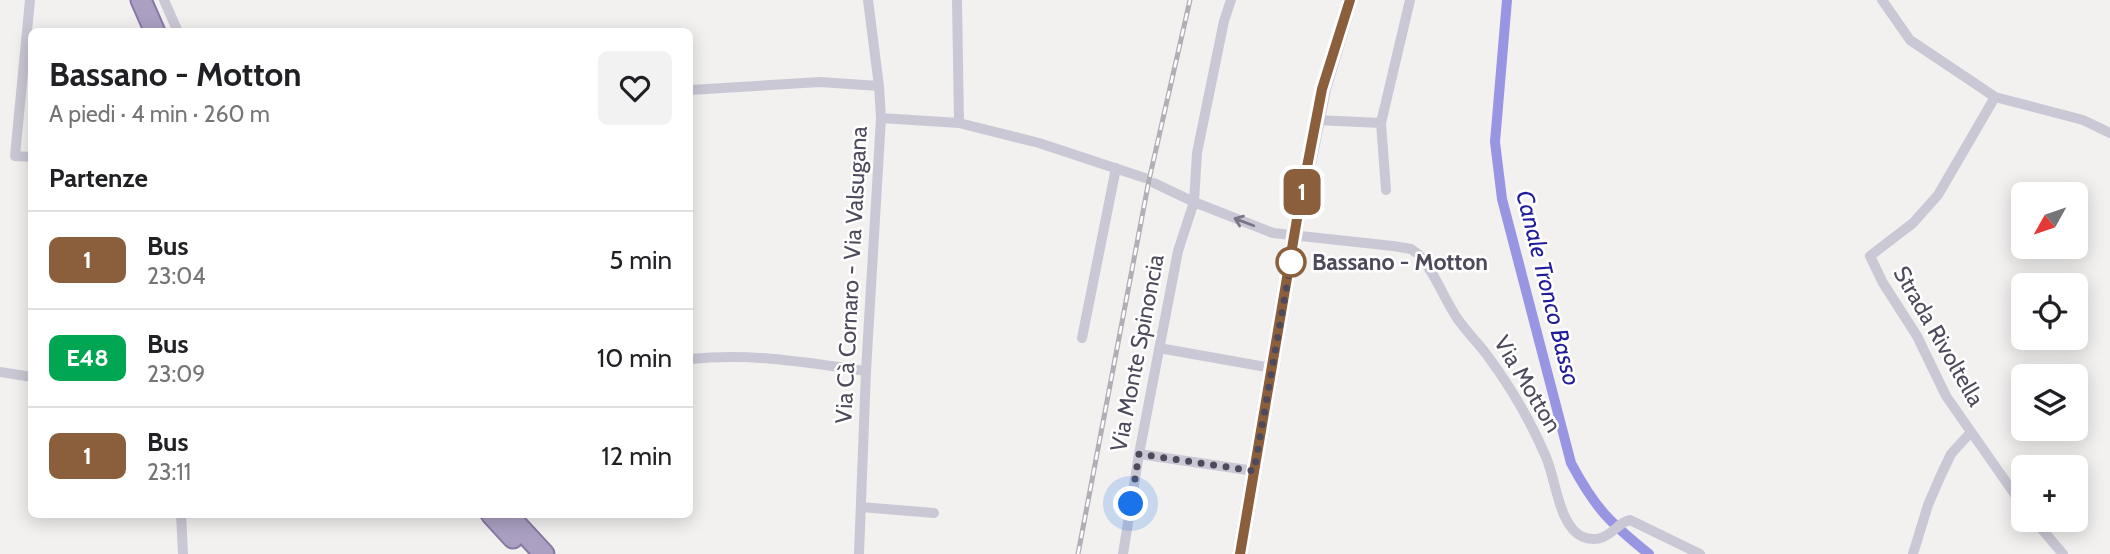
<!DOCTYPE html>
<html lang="it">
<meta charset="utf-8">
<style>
:root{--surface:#fff;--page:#f2f2f2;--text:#202124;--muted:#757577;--line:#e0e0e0}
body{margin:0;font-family:Cabin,sans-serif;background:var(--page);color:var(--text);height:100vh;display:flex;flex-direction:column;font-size:26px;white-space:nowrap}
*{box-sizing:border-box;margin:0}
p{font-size:23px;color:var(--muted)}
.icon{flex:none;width:38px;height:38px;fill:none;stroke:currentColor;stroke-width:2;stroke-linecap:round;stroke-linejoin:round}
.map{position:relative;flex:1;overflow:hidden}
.side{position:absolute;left:28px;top:28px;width:665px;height:490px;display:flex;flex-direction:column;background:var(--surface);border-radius:10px;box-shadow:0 4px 18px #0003}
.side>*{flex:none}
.badge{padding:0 14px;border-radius:10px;font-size:24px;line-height:46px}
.needle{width:46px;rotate:230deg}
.tools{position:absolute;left:2011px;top:182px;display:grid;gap:14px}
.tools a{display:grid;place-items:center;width:77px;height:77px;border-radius:10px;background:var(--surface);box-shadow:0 4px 18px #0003;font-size:35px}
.you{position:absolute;width:35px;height:35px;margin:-18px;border:5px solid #fff;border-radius:50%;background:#1a73e8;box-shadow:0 0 0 10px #1a73e833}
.map>.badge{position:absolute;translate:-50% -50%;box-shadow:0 0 0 4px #fff}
h2{padding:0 21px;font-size:26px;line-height:63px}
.round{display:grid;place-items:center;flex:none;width:74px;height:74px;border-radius:10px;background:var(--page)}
.summary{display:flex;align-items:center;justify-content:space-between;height:119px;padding:0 21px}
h1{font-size:33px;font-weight:700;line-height:52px}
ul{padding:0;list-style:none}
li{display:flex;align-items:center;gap:21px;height:98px;padding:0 21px;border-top:2px solid var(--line)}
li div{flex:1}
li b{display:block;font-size:26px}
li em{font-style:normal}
li .badge{min-width:77px;font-weight:700;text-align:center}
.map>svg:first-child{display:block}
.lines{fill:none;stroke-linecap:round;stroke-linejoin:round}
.canal{stroke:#9895e2;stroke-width:10}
.trunk-casing{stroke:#8878a4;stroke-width:23}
.minor{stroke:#cbc8d5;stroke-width:10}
.secondary{stroke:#cbc4d6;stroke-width:16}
.trunk{stroke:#aba0c2;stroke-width:19}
.rail-casing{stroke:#b1aeb5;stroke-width:5}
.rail{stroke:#fff;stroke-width:2.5;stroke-dasharray:8;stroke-linecap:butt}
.oneway{stroke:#7a7686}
.line-casing{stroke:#fff;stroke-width:16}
.line{stroke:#8b5e3c;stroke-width:10}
.walk{stroke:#4f4a5b;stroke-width:7;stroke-dasharray:0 12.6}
.stop-dot{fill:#fff;stroke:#8b5e3c;stroke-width:3.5}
.labels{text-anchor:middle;stroke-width:5;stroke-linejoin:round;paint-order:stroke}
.stop-label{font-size:23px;font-weight:bold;fill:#4f4a5b;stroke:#fff;text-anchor:start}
.street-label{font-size:23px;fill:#4f4a5b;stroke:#fff}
.water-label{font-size:24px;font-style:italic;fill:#211c9b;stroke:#fff}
</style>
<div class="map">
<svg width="2110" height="554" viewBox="0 0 2110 554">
<rect width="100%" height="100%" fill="#f2f1f0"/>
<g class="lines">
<!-- canal -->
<path class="canal" d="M1507,0L1495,142L1502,199L1571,463C1595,508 1609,522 1649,554"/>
<defs>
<path id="trunk" d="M141,0L155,32
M491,514L513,538
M507,514L544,554"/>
</defs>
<!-- trunk casing -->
<use href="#trunk" class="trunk-casing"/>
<!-- minor -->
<path class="minor" d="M30,0L15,156L32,157
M164,0L178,32
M957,0L959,123
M1882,0L1910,40L1995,97L2083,120L2110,133
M690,90L820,82L879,86
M1995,97L1938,195L1913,223L1870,256L1883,283L1917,336L1946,396L2023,506
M881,118L959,123L1039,143L1145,178
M1316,120L1381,123
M1154,183L1194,202L1273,233L1393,246L1411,249L1418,254C1435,272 1443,297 1457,318C1466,331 1477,342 1487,355C1510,386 1531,422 1546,457C1556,480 1559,527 1583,537C1608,546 1616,522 1630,520L1700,554
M1386,190L1381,123L1410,0
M1082,338L1116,168
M1159,348L1272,368
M690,359C753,353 804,362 866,371
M0,372L32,377
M1139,454L1254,471
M861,507L934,513
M181,514L183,554
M2034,520L2063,554
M859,554L866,371L881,118L879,86L868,0
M1123,554L1139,454L1178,251L1194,202L1197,153L1224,21L1231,0
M1913,554L1928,505L1941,475L1951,454L1971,432"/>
<!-- secondary -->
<path class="secondary" d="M1240,554L1297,219L1323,89L1350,0"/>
<!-- trunk -->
<use href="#trunk" class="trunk"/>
<defs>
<path id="rail" d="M1078,554L1149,180L1190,0"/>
</defs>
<!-- rail casing -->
<use href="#rail" class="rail-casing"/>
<!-- rail -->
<use href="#rail" class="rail"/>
</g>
<!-- one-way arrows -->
<defs><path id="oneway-shaft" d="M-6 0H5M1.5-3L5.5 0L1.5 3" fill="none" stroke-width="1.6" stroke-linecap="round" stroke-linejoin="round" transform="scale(1.75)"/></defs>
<use class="oneway" href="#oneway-shaft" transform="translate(1244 222) rotate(-159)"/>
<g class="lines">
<defs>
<path id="line" d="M1240,554L1297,219L1322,89L1350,0"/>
</defs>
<!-- line casing -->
<use href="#line" class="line-casing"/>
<!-- line -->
<use href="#line" class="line"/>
<!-- walk -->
<path class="walk" d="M1131,504L1139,454L1254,471L1291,262"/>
</g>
<!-- markers -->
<circle class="stop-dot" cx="1291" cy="262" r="14"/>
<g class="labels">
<!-- stop labels -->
<g class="stop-label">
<text x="1312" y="270">Bassano - Motton</text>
</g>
<!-- street labels -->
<g class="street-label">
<text transform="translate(851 275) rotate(-87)" y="8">Via Cà Cornaro - Via Valsugana</text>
<text transform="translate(1939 336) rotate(60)" y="8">Strada Rivoltella</text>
<text transform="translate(1137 353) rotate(-79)" y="8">Via Monte Spinoncia</text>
<text transform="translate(1528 384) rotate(59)" y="8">Via Motton</text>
</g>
<!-- water labels -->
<g class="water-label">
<text transform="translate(1548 288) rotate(76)" y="8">Canale Tronco Basso</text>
</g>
</g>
</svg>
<div class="tools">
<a><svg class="needle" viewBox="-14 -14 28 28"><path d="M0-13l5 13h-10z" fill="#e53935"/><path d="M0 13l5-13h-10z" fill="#757577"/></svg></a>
<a><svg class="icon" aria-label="locate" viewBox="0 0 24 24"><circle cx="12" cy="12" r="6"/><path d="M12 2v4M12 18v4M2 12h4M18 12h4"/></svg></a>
<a><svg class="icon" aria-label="layers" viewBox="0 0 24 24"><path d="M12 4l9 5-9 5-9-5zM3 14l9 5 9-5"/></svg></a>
<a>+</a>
</div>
<div class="you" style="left:1131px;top:504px"></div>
<b class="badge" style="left:1302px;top:192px;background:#8b5e3c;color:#fff">1</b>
<section class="side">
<div class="summary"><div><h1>Bassano - Motton</h1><p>A piedi · 4 min · 260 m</p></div><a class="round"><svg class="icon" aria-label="heart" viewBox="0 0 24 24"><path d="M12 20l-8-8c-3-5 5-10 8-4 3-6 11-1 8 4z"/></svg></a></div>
<h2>Partenze</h2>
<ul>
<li><span class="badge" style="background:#8b5e3c;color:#fff">1</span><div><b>Bus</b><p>23:04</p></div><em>5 min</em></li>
<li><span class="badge" style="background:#00a651;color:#fff">E48</span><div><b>Bus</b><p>23:09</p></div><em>10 min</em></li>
<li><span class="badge" style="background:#8b5e3c;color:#fff">1</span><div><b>Bus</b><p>23:11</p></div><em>12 min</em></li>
</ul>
</section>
</div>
